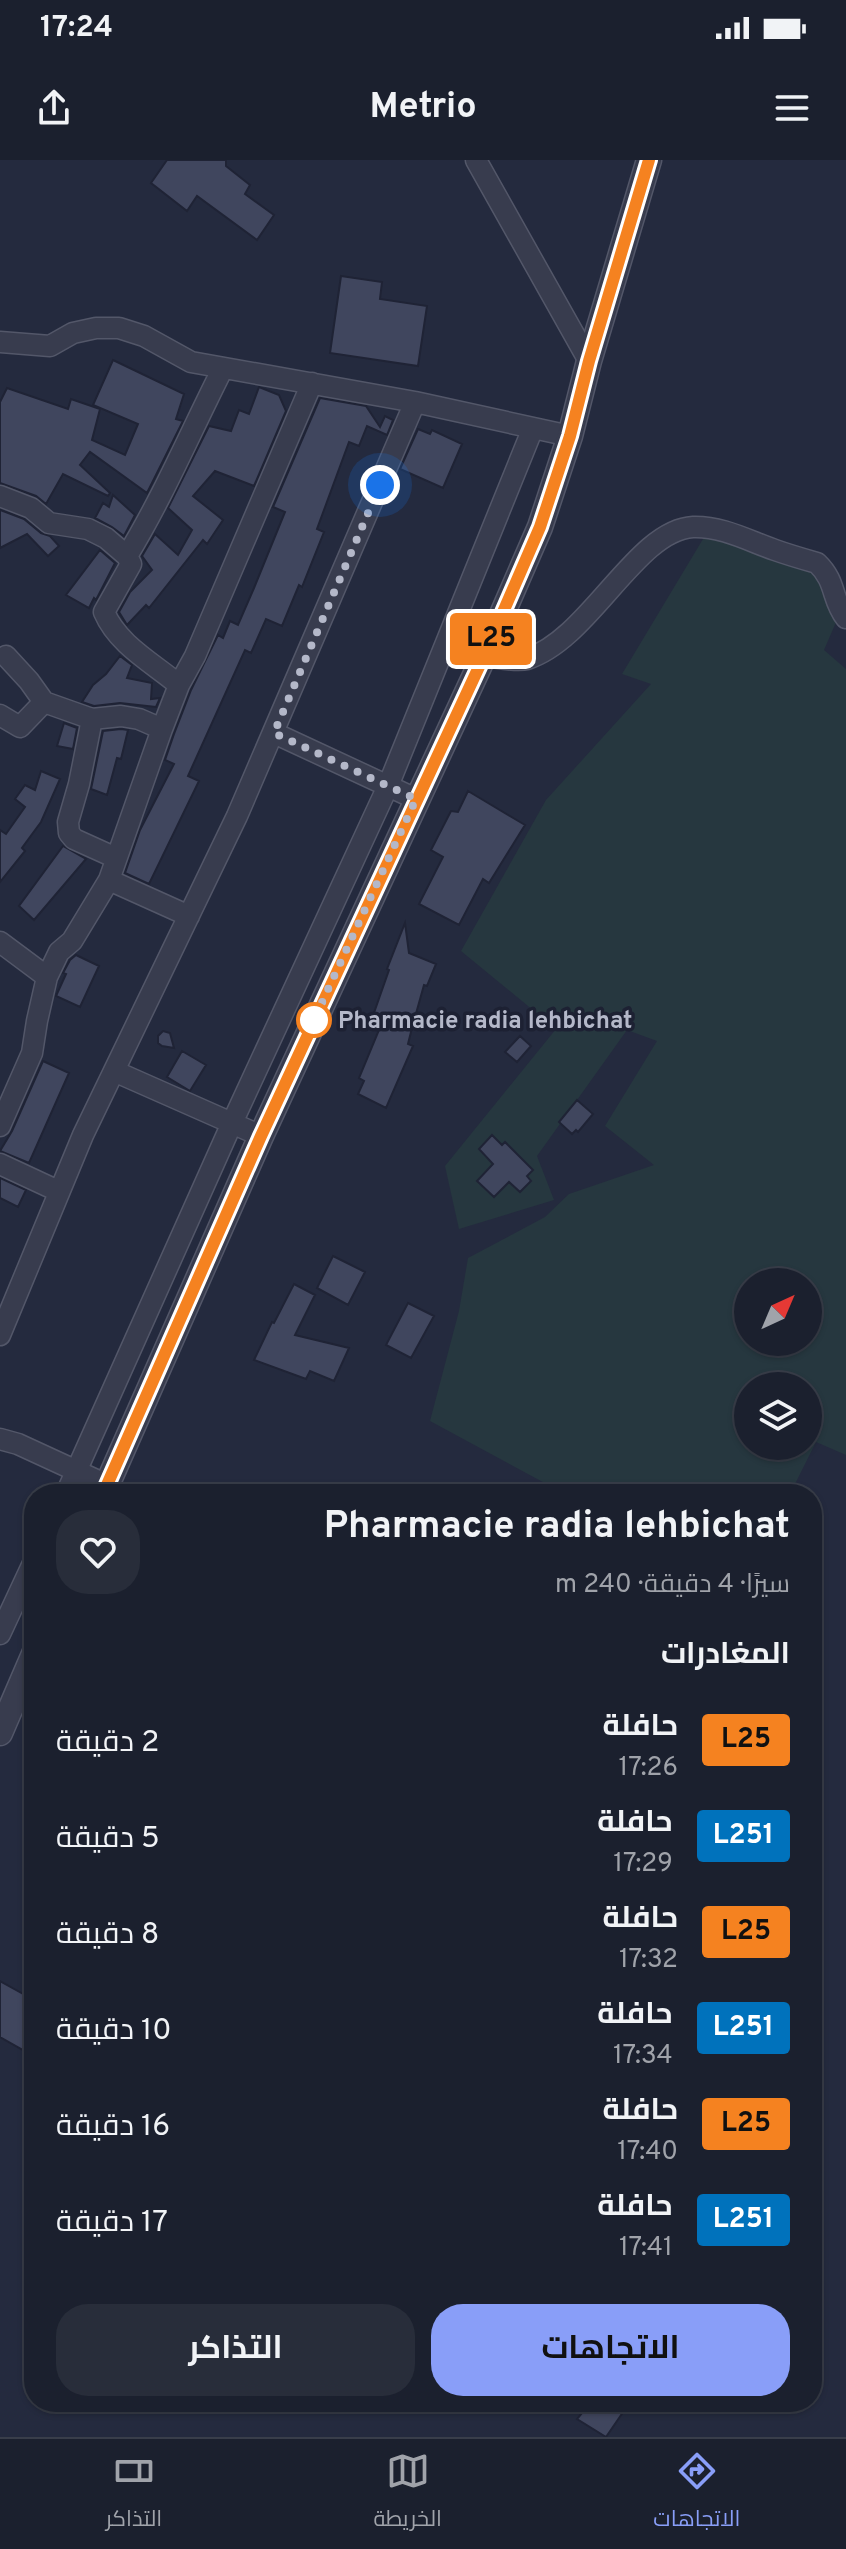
<!DOCTYPE html>
<html lang="ar">
<meta charset="utf-8">
<style>
:root{--surface:#1b202e;--page:#282d3a;--text:#f1f3f6;--muted:#a0a3aa;--line:#393e4a;--accent:#899ef8}
body{margin:0;font-family:Overpass,Cairo,sans-serif;background:var(--page);color:var(--text);direction:rtl;height:100vh;display:flex;flex-direction:column;font-size:30px;white-space:nowrap}
*{box-sizing:border-box;margin:0}
p{font-size:26px;color:var(--muted)}
.icon{flex:none;width:44px;height:44px;fill:none;stroke:currentColor;stroke-width:2;stroke-linecap:round;stroke-linejoin:round}
.map{position:relative;flex:1;overflow:hidden;direction:ltr}
.sheet{position:absolute;left:24px;top:1324px;width:798px;height:928px;display:flex;flex-direction:column;background:var(--surface);border-radius:32px;box-shadow:0 2px 6px #0004,0 0 0 2px var(--line);direction:rtl}
.sheet>*{flex:none}
.badge{padding:0 16px;border-radius:6px;font-size:28px;line-height:52px}
.needle{width:52px;rotate:44deg}
.buttons{position:absolute;left:734px;top:1108px;display:grid;gap:16px}
.buttons a{display:grid;place-items:center;width:88px;height:88px;border-radius:50%;background:var(--surface);box-shadow:0 2px 6px #0004,0 0 0 2px var(--line);font-size:40px}
.you{position:absolute;width:40px;height:40px;margin:-20px;border:6px solid #fff;border-radius:50%;background:#1a73e8;box-shadow:0 0 0 12px #1a73e833}
.map>.badge{position:absolute;translate:-50% -50%;box-shadow:0 0 0 4px #fff}
h2{padding:0 32px;font-size:30px;line-height:72px}
.round{display:grid;place-items:center;flex:none;width:84px;height:84px;border-radius:32px;background:var(--page)}
.headline{display:flex;align-items:center;justify-content:space-between;height:136px;padding:0 32px}
h1{font-size:38px;font-weight:700;line-height:60px}
.primary-button{display:flex;gap:16px;margin-top:auto;padding:16px 32px}
.primary-button a{flex:1;height:92px;border-radius:32px;background:var(--accent);color:#111;font-size:32px;font-weight:700;line-height:92px;text-align:center}
.primary-button a+a{background:var(--page);color:var(--text)}
ul{padding:0;list-style:none}
li{display:flex;align-items:center;gap:24px;height:96px;padding:0 32px}
li div{flex:1}
li b{display:block;font-size:30px}
li em{font-style:normal}
li .badge{min-width:88px;font-weight:700;text-align:center}
.status{display:flex;justify-content:space-between;align-items:center;height:56px;padding:0 40px;background:var(--surface);direction:ltr}
.status svg{height:22px;fill:currentColor}
header{display:flex;justify-content:space-between;align-items:center;height:104px;padding:0 32px;background:var(--surface);font-size:36px;font-weight:700}
.tab-bar{display:flex;justify-content:space-around;align-items:center;height:112px;border-top:2px solid var(--line);background:var(--surface);font-size:22px;color:var(--muted)}
.tab-bar a{display:grid;justify-items:center;gap:4px}
.tab-bar .current{color:var(--accent)}
.map>svg:first-child{display:block}
.green{fill:#26373f;fill-rule:evenodd}
.building{fill:#40465e;stroke:#1f2335;stroke-width:2}
.lines{fill:none;stroke-linecap:round;stroke-linejoin:round}
.minor-casing{stroke:#535769;stroke-width:23}
.tertiary-casing{stroke:#535769;stroke-width:27}
.minor{stroke:#383c4e;stroke-width:20}
.tertiary{stroke:#383c4e;stroke-width:24}
.line-casing{stroke:#fff;stroke-width:18}
.line{stroke:#f58220;stroke-width:12}
.walk{stroke:#b4b8c9;stroke-width:8;stroke-dasharray:0 14.4}
.stop-dot{fill:#fff;stroke:#f58220;stroke-width:4}
.labels{text-anchor:middle;stroke-width:7;stroke-linejoin:round;paint-order:stroke}
.stop-label{font-size:24px;font-weight:bold;fill:#b4b8c9;stroke:#1d2133;text-anchor:start}
</style>
<div class="status"><b>17:24</b><svg viewBox="0 0 49 12"><path d="M0 12V9h3v3zM5 12V6h3v6zM10 12V3h3v9zM15 12V0h3v12zM26 1h20v11H26zM47 4h2v5h-2z"/></svg></div>
<header><svg class="icon" aria-label="menu" viewBox="0 0 24 24"><path d="M4 6h16M4 12h16M4 18h16"/></svg>Metrio<svg class="icon" aria-label="share" viewBox="0 0 24 24"><path d="M12 15V3M7 8l5-5 5 5M5 13v7h14v-7"/></svg></header>
<div class="map">
<svg width="846" height="2277" viewBox="0 0 846 2277">
<rect width="100%" height="100%" fill="#242a3e"/>
<!-- green -->
<path class="green" d="M706,374L817,407L837,460L824,490L846,509V1295L816,1282L790,1334H565L430,1261L459,1151L468,1098L545,1057L569,1034L654,1005L605,966L657,881L627,870L537,996L554,1040L459,1069L445,1006L556,869L461,791L546,640L651,524L622,514ZM748,1122H808V1182H748ZM748,1226H808V1286H748Z"/>
<!-- building -->
<path class="building" d="M167,0H226V6L250,25L245,34L274,55L257,80L197,36L187,51L151,23Z
M341,116L382,122L380,139L427,146L418,206L330,193Z
M113,200L184,234L176,259L183,261L147,333L90,292L80,305L110,333L108,336L63,314L46,344L36,336L0,323V242L7,228L68,249L71,239L100,249L92,280L125,295L138,264L93,245Z
M259,227L279,235L286,251L254,326L215,311L193,336L223,360L207,384L203,380L149,448L146,445L127,465L119,452L130,432L152,410L142,396L155,374L178,395L192,370L168,348L209,266L231,271L239,250L249,254Z
M320,238L366,246L380,267L385,256L393,260L387,275L367,266L359,286L349,282L317,369L324,372L302,427L299,425L282,466L266,459L251,493L245,490L188,616L199,621L149,724L125,713L140,670L174,604L165,600L174,574L191,530L218,475L223,478L230,461L238,465L254,428L285,352L273,347Z
M418,269L430,274L432,270L462,284L443,328L400,309Z
M113,335L135,355L124,376L112,367L95,358L103,343L109,347Z
M0,350L24,359L41,373L50,376L59,386L48,396L27,374L0,388Z
M100,390L115,403L96,440L94,438L89,448L66,435Z
M120,496L132,505L127,518L152,523L151,539L160,538L156,547L120,543L94,546L82,542L93,525L106,514Z
M64,563L77,568L73,589L57,586Z
M121,569L128,570L121,599L117,598L107,635L91,629L103,571Z
M41,611L60,619L41,662L22,688L25,691L0,722V670L6,674L25,647L15,639L25,625L35,630Z
M468,631L525,665L489,723L483,719L459,765L419,744L443,697L431,690L451,651L458,652Z
M63,686L86,699L34,760L19,746Z
M405,763L409,793L436,804L427,826L424,825L412,868L408,884L413,886L386,948L358,934L364,921L359,918L379,870L369,867L389,810L387,809Z
M76,795L99,806L80,847L56,836L66,814L63,813L70,800Z
M163,871L170,873L174,888L162,886L158,883V876Z
M520,876L531,886L517,902L505,892Z
M182,891L206,905L190,931L167,917Z
M43,901L69,913L29,1003L0,991L12,971Z
M577,940L593,954L578,972L576,970L572,974L559,962Z
M492,975L502,985L505,982L533,1010L527,1016L531,1021L520,1032L509,1022L494,1037L477,1021L493,1004L479,989Z
M0,1018L26,1030L18,1047L0,1038Z
M333,1096L365,1112L348,1145L317,1128Z
M294,1124L315,1135L295,1175L349,1188L334,1221L310,1211L306,1219L254,1200L272,1162L274,1163Z
M408,1143L434,1156L411,1198L386,1185Z
M0,1821L34,1840V1869L23,1890L0,1877Z
M591,2242H630L606,2277L577,2259Z"/>
<g class="lines">
<defs>
<path id="minor" d="M476,0L589,201
M0,182L50,186L73,173L96,168H119L144,176L191,202L415,242L570,276
M0,336L31,348L49,363L88,369L106,378L127,396L131,404L104,452C118,485 153,503 179,525
M127,396C164,335 191,271 223,208
M6,496L29,521L44,542
M484,496C496,497 515,502 527,499C590,479 636,370 693,367C722,366 749,381 775,390C789,395 803,399 817,403C837,422 831,439 846,458
M0,555L20,567L44,542L92,559L121,556L139,559L162,569
M92,559L79,624L68,662L69,673L74,679L116,698
M274,573L416,639
M109,720L162,569L179,525L195,496L312,223
M0,782L47,817
M114,911L261,976
M0,966L32,893L37,861L47,817L59,792L72,781L109,720L189,756
M0,1004L58,1031
M0,1175L83,975L237,656L415,242
M0,1279L18,1284L107,1325
M66,1334L232,963L388,626L533,268
M0,1474L34,1401"/>
<path id="tertiary" d="M103,1334L261,976L484,496L540,367L570,276L589,201L649,0
M0,1573L34,1494"/>
</defs>
<!-- minor casing -->
<use href="#minor" class="minor-casing"/>
<!-- tertiary casing -->
<use href="#tertiary" class="tertiary-casing"/>
<!-- minor -->
<use href="#minor" class="minor"/>
<!-- tertiary -->
<use href="#tertiary" class="tertiary"/>
</g>
<g class="lines">
<defs>
<path id="line" d="M103,1334L261,976L484,496L540,367L570,276L589,201L649,0"/>
</defs>
<!-- line casing -->
<use href="#line" class="line-casing"/>
<!-- line -->
<use href="#line" class="line"/>
<!-- walk -->
<path class="walk" d="M314,860L312,864L416,639L274,573L380,325"/>
</g>
<!-- markers -->
<circle class="stop-dot" cx="314" cy="860" r="16"/>
<g class="labels">
<!-- stop labels -->
<g class="stop-label">
<text x="338" y="868">Pharmacie radia lehbichat</text>
</g>
</g>
</svg>
<div class="buttons">
<a><svg class="needle" viewBox="-14 -14 28 28"><path d="M0-13l5 13h-10z" fill="#e53935"/><path d="M0 13l5-13h-10z" fill="#a0a3aa"/></svg></a>
<a><svg class="icon" aria-label="layers" viewBox="0 0 24 24"><path d="M12 4l9 5-9 5-9-5zM3 14l9 5 9-5"/></svg></a>
</div>
<div class="you" style="left:380px;top:325px"></div>
<b class="badge" style="left:491px;top:479px;background:#f58220;color:#111">L25</b>
<section class="sheet">
<div class="headline"><div><h1>Pharmacie radia lehbichat</h1><p>سيرًا · 4 دقيقة · 240 m</p></div><a class="round"><svg class="icon" aria-label="heart" viewBox="0 0 24 24"><path d="M12 20l-8-8c-3-5 5-10 8-4 3-6 11-1 8 4z"/></svg></a></div>
<h2>المغادرات</h2>
<ul>
<li><span class="badge" style="background:#f58220;color:#111">L25</span><div><b>حافلة</b><p>17:26</p></div><em>2 دقيقة</em></li>
<li><span class="badge" style="background:#0072bc;color:#fff">L251</span><div><b>حافلة</b><p>17:29</p></div><em>5 دقيقة</em></li>
<li><span class="badge" style="background:#f58220;color:#111">L25</span><div><b>حافلة</b><p>17:32</p></div><em>8 دقيقة</em></li>
<li><span class="badge" style="background:#0072bc;color:#fff">L251</span><div><b>حافلة</b><p>17:34</p></div><em>10 دقيقة</em></li>
<li><span class="badge" style="background:#f58220;color:#111">L25</span><div><b>حافلة</b><p>17:40</p></div><em>16 دقيقة</em></li>
<li><span class="badge" style="background:#0072bc;color:#fff">L251</span><div><b>حافلة</b><p>17:41</p></div><em>17 دقيقة</em></li>
</ul>
<div class="primary-button"><a>الاتجاهات</a><a>التذاكر</a></div>
</section>
</div>
<nav class="tab-bar">
<a class="current"><svg class="icon" aria-label="directions" viewBox="0 0 24 24"><path d="M12 3l9 9-9 9-9-9zM9 14v-3h6M13 9l2 2-2 2"/></svg>الاتجاهات</a>
<a><svg class="icon" aria-label="map" viewBox="0 0 24 24"><path d="M3 6l6-2 6 2 6-2v14l-6 2-6-2-6 2zM9 4v14M15 6v14"/></svg>الخريطة</a>
<a><svg class="icon" aria-label="tickets" viewBox="0 0 24 24"><path d="M3 7h18v10H3zM15 7v10"/></svg>التذاكر</a>
</nav>
